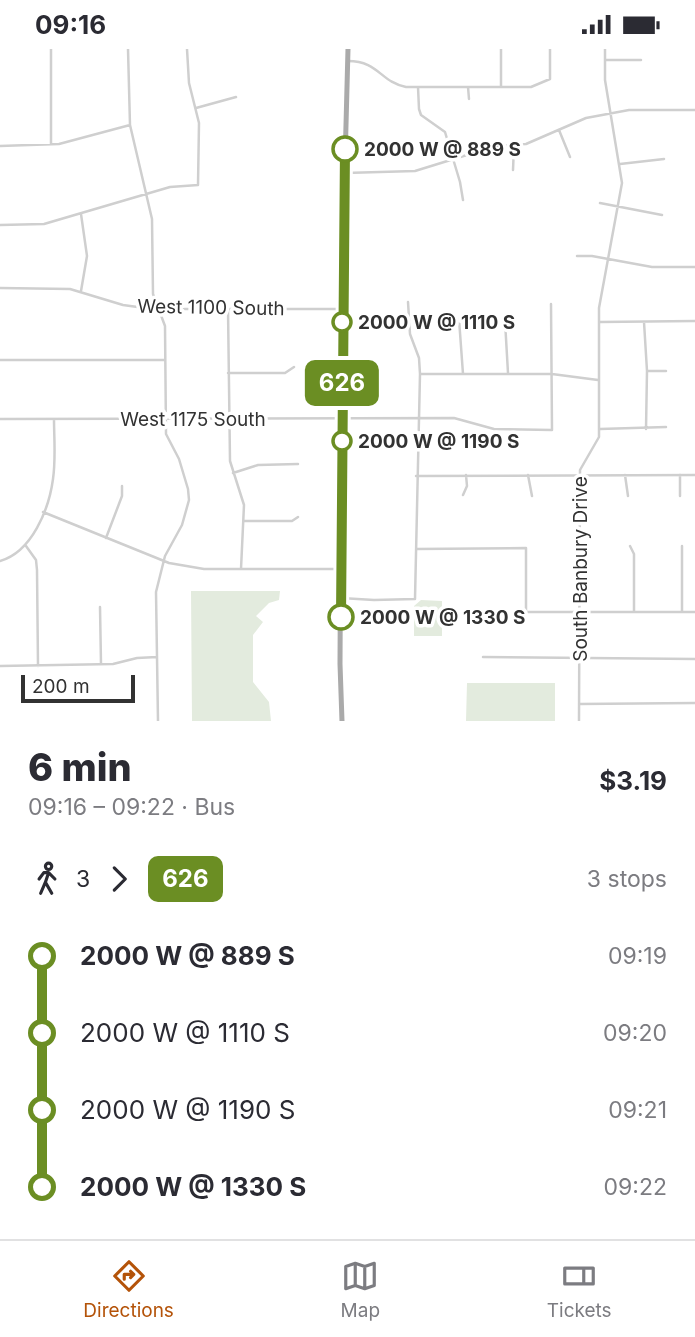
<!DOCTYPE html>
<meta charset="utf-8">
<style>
:root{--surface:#fff;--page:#f7f7f7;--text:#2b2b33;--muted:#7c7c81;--line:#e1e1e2;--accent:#b45309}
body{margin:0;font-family:Inter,sans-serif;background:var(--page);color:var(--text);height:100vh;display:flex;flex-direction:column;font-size:26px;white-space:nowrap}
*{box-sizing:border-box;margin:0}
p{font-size:23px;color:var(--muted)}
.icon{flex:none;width:38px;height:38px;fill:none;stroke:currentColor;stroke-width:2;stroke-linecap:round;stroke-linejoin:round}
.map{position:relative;height:672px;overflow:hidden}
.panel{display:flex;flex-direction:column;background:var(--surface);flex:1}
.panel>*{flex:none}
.badge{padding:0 14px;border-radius:10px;font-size:24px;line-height:46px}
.scale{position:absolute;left:21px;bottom:18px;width:114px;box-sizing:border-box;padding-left:7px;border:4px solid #323232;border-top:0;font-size:19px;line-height:24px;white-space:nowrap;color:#323232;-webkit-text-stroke:5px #fff;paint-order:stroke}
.map>.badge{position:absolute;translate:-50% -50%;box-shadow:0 0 0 4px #fff}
.legs{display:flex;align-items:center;gap:10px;height:77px;padding:0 28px;font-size:23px}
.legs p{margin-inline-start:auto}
.headline{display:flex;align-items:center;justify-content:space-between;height:119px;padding:0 28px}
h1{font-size:38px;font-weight:800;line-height:52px}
ul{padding:0 28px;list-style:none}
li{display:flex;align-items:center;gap:24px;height:77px;font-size:26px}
li i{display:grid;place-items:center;width:10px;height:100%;margin:0 9px;background:currentColor}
li i::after{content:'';width:18px;height:18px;margin:-9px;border:5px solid;border-radius:50%;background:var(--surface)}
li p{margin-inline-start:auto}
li:first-child i{background:linear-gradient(#0000 50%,currentColor 0)}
li:last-child i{background:linear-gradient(currentColor 50%,#0000 0)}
.status{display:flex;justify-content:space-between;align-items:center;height:49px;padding:0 35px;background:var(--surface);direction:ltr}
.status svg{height:19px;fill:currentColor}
.tabs{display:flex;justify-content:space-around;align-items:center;height:98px;border-top:2px solid var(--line);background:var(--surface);font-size:19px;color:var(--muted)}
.tabs a{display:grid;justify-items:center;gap:4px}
.tabs .selected{color:var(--accent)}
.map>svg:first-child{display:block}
.green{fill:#e3ebde}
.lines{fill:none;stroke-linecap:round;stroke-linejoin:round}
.minor{stroke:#cfcfcf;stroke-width:2.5}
.primary{stroke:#aaa;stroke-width:5}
.line-1-casing{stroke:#fff;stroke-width:16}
.line-1{stroke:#6b8e23;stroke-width:10}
.stop-1-dot{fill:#fff;stroke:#6b8e23;stroke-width:3.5}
.labels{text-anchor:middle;stroke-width:7;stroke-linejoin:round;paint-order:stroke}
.stop-label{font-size:19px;font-weight:bold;fill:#323232;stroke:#fff;text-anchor:start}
.street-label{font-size:19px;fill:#323232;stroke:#fff}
</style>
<div class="status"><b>09:16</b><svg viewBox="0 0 49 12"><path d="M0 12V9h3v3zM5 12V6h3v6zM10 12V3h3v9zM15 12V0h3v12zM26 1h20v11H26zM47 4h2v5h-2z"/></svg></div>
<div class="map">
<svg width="695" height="672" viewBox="0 0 695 672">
<rect width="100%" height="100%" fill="#fff"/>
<!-- green -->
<path class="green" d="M191,542H280L279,551L269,554L256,567L263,573L253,586V633L269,653L271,672H192Z
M421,551L442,552V587H414V557Z
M467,634H555V672H466Z"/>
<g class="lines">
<!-- minor -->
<path class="minor" d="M51,0V95
M128,0L130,76L152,170L153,245L165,277L166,385L179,410L188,440L189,451L182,476L165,507L156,543L158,672
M605,11H641
M348,12C379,12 380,33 406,38H531L550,30V0
M418,38L419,60L421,66L445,83L460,133L463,151
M468,38L469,50
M501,38V0
M196,59L236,48
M559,81L570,108
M0,97L59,95L130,76
M620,115L664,110
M513,121L514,97
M345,124L415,122L496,97L526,95L586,69L629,61H695
M600,154L662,166
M0,176L44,175L170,138L198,136L199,74L189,34L187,0
M577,207H592L652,218H695
M0,239L70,240L123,256L152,260H342
M81,242L87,207L81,165
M228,260L230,412L244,456L241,520
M459,270L463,325
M505,272L508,324
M600,273L695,272
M644,273L647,322L646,380
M0,311H165
M648,322H666
M228,324H285L294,318
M420,325H552L598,331
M0,370L454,369L494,380L552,381L551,255
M600,380L666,378
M233,424L258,416L298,415
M528,426L532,447
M625,426L628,447
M680,426V447
M416,427L695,426
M463,446L467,437L466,426
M43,463L169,514L204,520H340
M244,472H292L298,468
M106,489L122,447V437
M26,497L36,511L37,521L38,617
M630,497L634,505V562
M416,500L526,499V563H695
M0,512C32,503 49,460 53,430C56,410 54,389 54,370
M341,549L374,551L415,550L420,325L419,309L410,285L408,253
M100,558L101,615
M682,562V497
M483,608L695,610
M0,617L113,615L137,609L157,608
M579,655L695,654
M579,672L580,421L599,388V259L622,134L605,31V0"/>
<!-- primary -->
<path class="primary" d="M342,672L340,615L342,228L348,0"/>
</g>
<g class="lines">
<defs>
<path id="line-1" d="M341,568L345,100"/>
</defs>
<!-- line-1 casing -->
<use href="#line-1" class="line-1-casing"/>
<!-- line-1 -->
<use href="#line-1" class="line-1"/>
</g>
<!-- markers -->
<g class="stop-1-dot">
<circle cx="345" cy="100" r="12"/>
<circle cx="342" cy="273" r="9"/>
<circle cx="342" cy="392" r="9"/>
<circle cx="341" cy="568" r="12"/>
</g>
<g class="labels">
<!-- stop labels -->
<g class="stop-label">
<text x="364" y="107">2000 W @ 889 S</text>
<text x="358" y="280">2000 W @ 1110 S</text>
<text x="358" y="399">2000 W @ 1190 S</text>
<text x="360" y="575">2000 W @ 1330 S</text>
</g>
<!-- street labels -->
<g class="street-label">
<text transform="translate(211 258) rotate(1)" y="7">West 1100 South</text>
<text x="193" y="377">West 1175 South</text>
<text transform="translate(580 520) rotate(-90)" y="7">South Banbury Drive</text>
</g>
</g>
</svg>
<div class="scale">200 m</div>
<b class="badge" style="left:342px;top:334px;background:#6b8e23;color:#fff">626</b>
</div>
<section class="panel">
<div class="headline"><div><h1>6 min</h1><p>09:16 – 09:22 · Bus</p></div><b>$3.19</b></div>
<div class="legs"><svg class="icon" aria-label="walk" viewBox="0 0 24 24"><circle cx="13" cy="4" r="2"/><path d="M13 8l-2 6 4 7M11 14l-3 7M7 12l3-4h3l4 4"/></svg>3<svg class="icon" aria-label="forward" viewBox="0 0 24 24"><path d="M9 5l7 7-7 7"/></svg><b class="badge" style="background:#6b8e23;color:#fff">626</b><p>3 stops</p></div>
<ul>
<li><i style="color:#6b8e23"></i><b>2000 W @ 889 S</b><p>09:19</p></li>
<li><i style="color:#6b8e23"></i><span>2000 W @ 1110 S</span><p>09:20</p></li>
<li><i style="color:#6b8e23"></i><span>2000 W @ 1190 S</span><p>09:21</p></li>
<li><i style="color:#6b8e23"></i><b>2000 W @ 1330 S</b><p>09:22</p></li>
</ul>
</section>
<nav class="tabs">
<a class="selected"><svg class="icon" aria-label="directions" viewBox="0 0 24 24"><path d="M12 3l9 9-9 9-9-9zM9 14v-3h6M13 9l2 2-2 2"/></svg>Directions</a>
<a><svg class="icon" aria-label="map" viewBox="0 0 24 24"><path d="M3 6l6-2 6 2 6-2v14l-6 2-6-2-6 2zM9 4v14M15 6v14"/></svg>Map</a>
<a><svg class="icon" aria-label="tickets" viewBox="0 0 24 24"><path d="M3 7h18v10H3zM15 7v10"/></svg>Tickets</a>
</nav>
